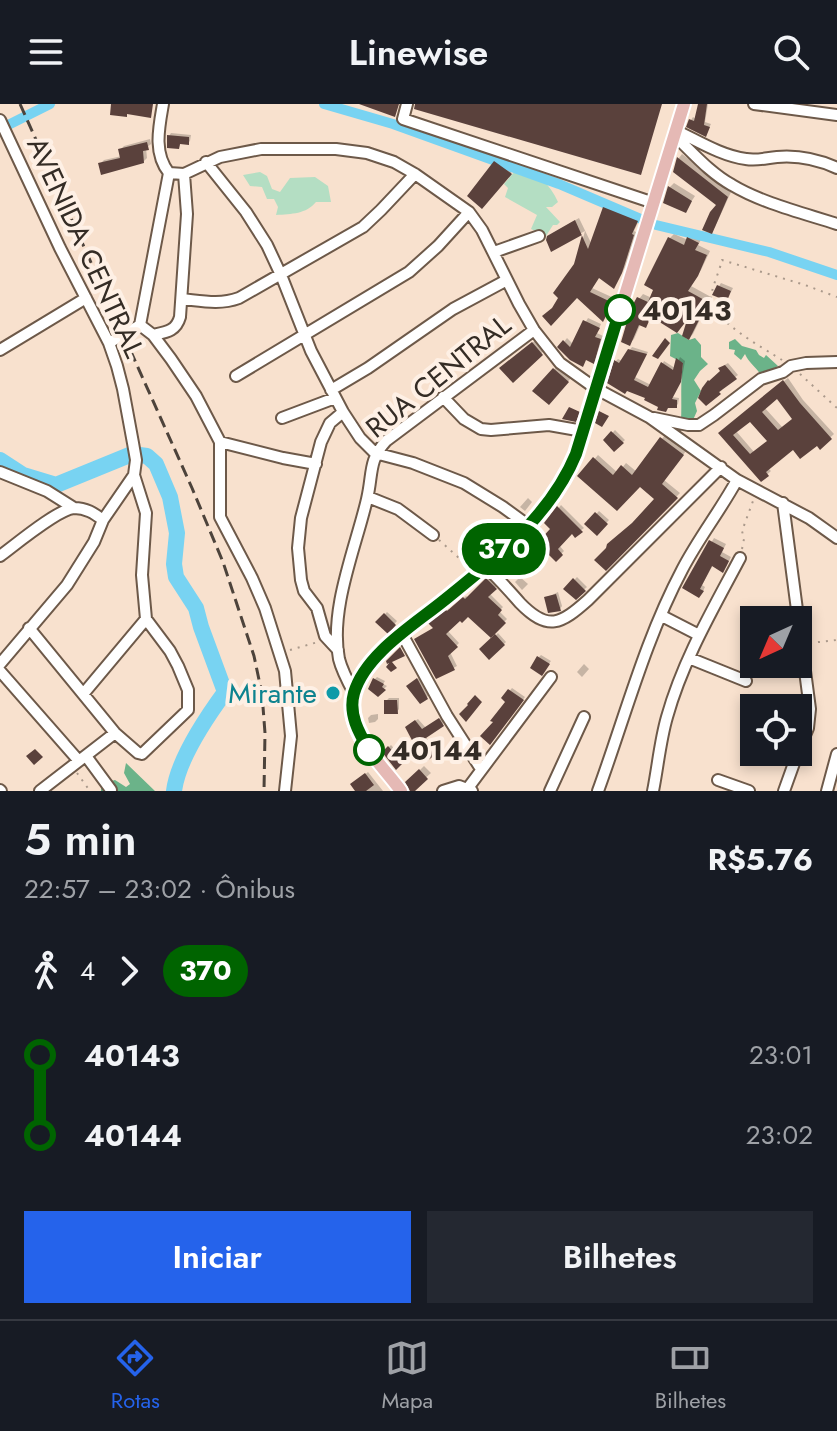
<!DOCTYPE html>
<html lang="pt">
<meta charset="utf-8">
<style>
:root{--surface:#171b24;--page:#242831;--text:#f1f3f6;--muted:#9ea1a6;--line:#363941;--accent:#2563eb}
body{margin:0;font-family:Jost,sans-serif;background:var(--page);color:var(--text);height:100vh;display:flex;flex-direction:column;font-size:30px;white-space:nowrap}
*{box-sizing:border-box;margin:0}
p{font-size:26px;color:var(--muted)}
.icon{flex:none;width:44px;height:44px;fill:none;stroke:currentColor;stroke-width:2;stroke-linecap:round;stroke-linejoin:round}
.map{position:relative;height:687px;overflow:hidden}
.panel{display:flex;flex-direction:column;background:var(--surface);flex:1}
.panel>*{flex:none}
.badge{padding:0 16px;border-radius:26px;font-size:28px;line-height:52px}
.needle{width:52px;rotate:224deg}
.controls{position:absolute;left:740px;top:502px;display:grid;gap:16px}
.controls a{display:grid;place-items:center;width:72px;height:72px;border-radius:0px;background:var(--surface);box-shadow:0 4px 12px #0003;font-size:40px}
.map>.badge{position:absolute;translate:-50% -50%;box-shadow:0 0 0 4px #fff}
.legs{display:flex;align-items:center;gap:12px;height:88px;padding:0 24px;font-size:26px}
.legs p{margin-inline-start:auto}
.head{display:flex;align-items:center;justify-content:space-between;height:136px;padding:0 24px}
h1{font-size:44px;font-weight:600;line-height:60px}
.action{display:flex;gap:16px;margin-top:auto;padding:16px 24px}
.action a{flex:1;height:92px;border-radius:0px;background:var(--accent);color:#fff;font-size:32px;font-weight:600;line-height:92px;text-align:center}
.action a+a{background:var(--page);color:var(--text)}
ul{padding:0 24px;list-style:none}
li{display:flex;align-items:center;gap:28px;height:80px;font-size:30px}
li i{display:grid;place-items:center;width:12px;height:100%;margin:0 10px;background:currentColor}
li i::after{content:'';width:20px;height:20px;margin:-10px;border:6px solid;border-radius:50%;background:var(--surface)}
li p{margin-inline-start:auto}
li:first-child i{background:linear-gradient(#0000 50%,currentColor 0)}
li:last-child i{background:linear-gradient(currentColor 50%,#0000 0)}
header{display:flex;justify-content:space-between;align-items:center;height:104px;padding:0 24px;background:var(--surface);font-size:36px;font-weight:600}
.dock{display:flex;justify-content:space-around;align-items:center;height:112px;border-top:2px solid var(--line);background:var(--surface);font-size:22px;color:var(--muted)}
.dock a{display:grid;justify-items:center;gap:4px}
.dock .current{color:var(--accent)}
.map>svg:first-child{display:block}
.green{fill:#b4dec3}
.forest{fill:#6bb389}
.shadow{fill:#0003;fill-rule:evenodd}
.lines{fill:none;stroke-linecap:round;stroke-linejoin:round}
.canal{stroke:#78d3f2;stroke-width:10}
.river{stroke:#78d3f2;stroke-width:16}
.building{fill:#5a413c;fill-rule:evenodd}
.minor-casing{stroke:#6d5949;stroke-width:14}
.major-casing{stroke:#fff;stroke-width:16}
.path{stroke:#aa998b;stroke-width:2;stroke-dasharray:2 6;stroke-linecap:butt}
.minor{stroke:#fff;stroke-width:10}
.major{stroke:#e5b9b5;stroke-width:12}
.rail{stroke:#4d433b;stroke-width:3;stroke-dasharray:12 6;stroke-linecap:butt}
.line-1-casing{stroke:#fff;stroke-width:18}
.line-1{stroke:#006400;stroke-width:12}
.stop-1-dot{fill:#fff;stroke:#006400;stroke-width:4}
.culture-dot{fill:#0f9aa8;stroke:#fef0e5;stroke-width:3}
.labels{text-anchor:middle;stroke-width:8;stroke-linejoin:round;paint-order:stroke}
.street-label{font-size:28px;fill:#342c25;stroke:#fef0e5}
.stop-label{font-size:28px;font-weight:bold;fill:#342c25;stroke:#fef0e5;text-anchor:start}
.culture-label{font-size:28px;fill:#0d838f;stroke:#fef0e5;text-anchor:end}
</style>
<header><svg class="icon" aria-label="menu" viewBox="0 0 24 24"><path d="M4 6h16M4 12h16M4 18h16"/></svg>Linewise<svg class="icon" aria-label="search" viewBox="0 0 24 24"><circle cx="10" cy="10" r="6"/><path d="M15 15l6 6"/></svg></header>
<div class="map">
<svg width="837" height="687" viewBox="0 0 837 687">
<rect width="100%" height="100%" fill="#f8e1ce"/>
<!-- green -->
<path class="green" d="M521,60C537,69 550,80 558,98L552,103H546L560,118L557,121H553L546,132L531,125L537,111L505,93L508,84L504,80Z
M260,68L267,72L272,85L280,88L290,74L315,73L328,82L331,98H316C306,110 292,110 276,111L278,103L274,95H267L262,83L250,82L243,71Z"/>
<!-- forest -->
<path class="forest" d="M678,229L689,236L695,234L701,241V253L708,260L700,267L694,276L701,287L695,299L697,307L693,316L681,317C682,297 680,279 683,259L670,252L671,231Z
M735,235L742,242L756,246L759,251L764,254L766,251L778,262L761,271C756,263 748,258 745,250L741,256L734,250L735,246L729,245V238Z
M126,659L155,687H101V680L115,676L126,683L130,680L124,669Z"/>
<!-- shadow -->
<path class="shadow" d="M700,0H708L705,18L711,20L706,30L691,16L693,13L696,15Z
M171,29L191,31L190,37L188,39L181,38L179,43L169,32Z
M150,35L151,40L146,44L147,54L143,58L100,60L104,56L122,52L120,46L124,42Z
M682,50L731,88L715,123L711,127L719,101L675,67L679,54Z
M500,54L515,64L482,102L496,59Z
M674,79L695,92L685,107L665,98L670,83Z
M609,101L640,114L634,127L636,128L625,163L617,179L614,182L599,172L592,184L616,195L612,206L609,209L577,191L555,204L576,160L585,127L552,145L553,129L579,114L592,141L605,104Z
M674,130L688,136L693,130L702,134L698,141L710,147L701,166L691,182L711,193L693,230L689,234L691,210L653,212L645,222L641,219L634,235L630,239L639,195L643,190L652,194L670,134Z
M721,179L733,184L729,192L719,182Z
M588,214L601,220L597,229L603,232L597,255L594,258L560,243L567,234L573,240Z
M537,235L546,245L513,276L506,260Z
M632,243L648,248L635,273L651,281L664,257L675,264L680,253L685,257L682,274L672,293L679,294L678,300L676,302H660L648,293L610,278L616,257L618,255L622,257Z
M728,259L738,271L720,284L722,286L706,300L723,267V262Z
M558,261L572,273L549,298L535,287Z
M788,274L803,296L834,330L820,343L817,340L793,344L768,364L771,367L762,375L725,325ZM777,292L795,315L783,324L764,303ZM750,315L769,336L754,348L736,327Z
M615,326L625,336L615,345L606,336Z
M665,331L686,347L664,376L680,389L606,464L636,417L657,394L640,381L580,372L598,351L618,369L626,359L637,368Z
M528,394L532,398L525,407L520,403Z
M561,401L584,424L575,431L572,427L559,441L564,447L556,455L553,425L547,419Z
M599,407L609,416L597,429L587,420Z
M714,434L726,440L722,448L731,453L726,463L713,461L702,481L705,483L702,489L685,483Z
M521,445L529,453L519,464L510,456Z
M490,473L498,481L489,489L503,503L499,507L507,515L491,531L468,510L447,526L459,539L450,548L457,562L437,573L435,524L433,517L449,505L451,506L466,492L469,494Z
M520,473L528,480L522,486L515,478Z
M577,473L587,483L576,493L566,485Z
M558,488L562,502L560,505L546,494Z
M387,508L397,517L388,527L378,518Z
M498,529L506,538L490,554L482,546Z
M541,551L551,557L544,566L539,553Z
M584,560L589,565L582,573L577,568Z
M377,573L385,577L383,580L387,582L378,590L375,575Z
M420,573L430,591L420,597L409,582Z
M512,584L525,593L492,636L508,598L504,594Z
M389,594H399V605L397,608L386,597Z
M378,610V615L375,618L369,619L368,614L371,611Z
M442,613L445,618L425,632L436,647L427,654L410,620L418,615L426,624Z
M391,641L401,652L406,647L409,650L396,663L384,648Z
M424,662L431,669L411,687L408,678Z
M368,668L383,687H358L353,681Z"/>
<g class="lines">
<!-- canal -->
<path class="canal" d="M324,0L393,20L559,80L641,115
M0,25L50,0
M656,121L769,148L837,171"/>
<!-- river -->
<path class="river" d="M0,356L23,371L56,381L132,350L147,352L156,360L170,393L177,429L174,460L176,473L196,504L201,523L225,588C206,614 178,655 174,687"/>
</g>
<!-- building -->
<path class="building" d="M111,0H153L151,14L127,10V13L110,11Z
M359,0H399L395,13Z
M415,0H662L641,71L414,5Z
M698,0H707L704,21L710,23L706,33L686,23L689,15L694,17Z
M167,31L189,33V41L180,40L179,45L167,44Z
M147,38L149,46L143,47L144,59L101,71L98,59L120,54L118,45Z
M677,53L728,93L712,130L702,126L710,108L716,101L673,68Z
M494,57L512,70L482,105L467,92Z
M668,82L692,97L686,109L663,99Z
M603,103L638,117L632,130L634,131L622,169L614,185L599,174L590,188L613,199L609,212L607,210L603,218L577,194L551,222L542,212L552,204L558,194L553,189L574,160L582,131L551,148L546,136L547,132L575,116L588,145Z
M668,133L684,141L687,133L699,139L695,146L707,151L698,172L688,187L708,198L689,236L682,232L687,216L677,229L642,207L649,217L646,224L639,221L630,242L621,238L631,204L637,193L648,198L653,186L644,181Z
M717,181L731,187L727,197L712,191Z
M583,216L600,224L595,233L601,235L594,260L586,256L583,263L570,256L557,243L563,236L570,243Z
M665,234L670,239L658,255L652,252Z
M532,238L543,251L513,279L499,264Z
M628,245L647,250L634,276L648,283L661,258L673,266L676,254L683,259L681,278L672,295L677,296V304H668L666,308L657,306L658,303L644,296L645,294L627,287L625,290L607,279L614,256L619,259Z
M725,261L737,275L719,288L721,290L706,302L698,294L702,284L708,276L709,277L720,267L718,264Z
M553,264L569,278L549,301L532,287Z
M783,276L800,299L832,335L820,346L817,342L800,355L793,346L766,368L769,372L761,378L718,329ZM777,295L792,315L778,326L762,308ZM750,318L767,337L750,350L733,331Z
M569,303L580,308L576,318L562,315Z
M599,307L609,312L602,323L595,319Z
M611,327L624,339L614,348L603,336Z
M660,333L684,351L662,380L678,394L606,467L594,456L606,444L607,440L632,419L654,395L640,383L617,407L577,372L593,353L613,371L621,361L632,371Z
M557,402L583,428L575,434L572,430L558,445L563,451L556,458L537,439L550,425L544,419Z
M595,408L608,420L597,432L584,420Z
M709,436L724,444L720,452L729,457L723,469L712,462L700,485L704,487L699,494L682,484Z
M517,446L528,457L519,467L507,456Z
M486,474L497,485L488,493L502,506L498,511L506,519L491,534L468,513L462,519L460,517L446,530L458,543L448,552L455,566L436,575L414,535L433,524L428,519L446,506L447,507L463,493L465,495Z
M573,474L586,487L576,496L563,485Z
M556,490L561,507L548,509L544,493Z
M384,509L396,521L388,530L375,518Z
M495,530L505,541L489,556L479,545Z
M400,543L405,552L392,558L397,564L391,568L386,563L389,559L387,560L386,557Z
M537,552L550,560L542,572L530,564Z
M373,574L384,580L382,583L386,586L378,593L368,585Z
M417,574L428,595L420,600L406,582Z
M508,585L524,596L490,641L480,632L493,618L490,617L505,598L501,594Z
M475,591L482,598L466,618L459,610L468,601L467,600Z
M384,596H397L398,610H384Z
M439,614L444,622L423,636L435,651L427,657L415,642L405,623L415,616L422,625Z
M388,642L397,652L402,648L408,654L396,666L382,648Z
M35,645L43,653L34,661L26,652Z
M419,665L428,675L415,687H410L405,678Z
M365,669L374,681L366,687H355L350,680Z"/>
<g class="lines">
<defs>
<path id="minor" d="M163,0C159,23 153,49 169,69L184,70L220,53L261,45H336L367,49L394,58L415,70L469,108L482,126L519,200L534,226L560,259L595,284L649,313L737,376L809,414L837,434
M407,0L403,15L654,99
M754,0L837,11
M0,16L60,144L109,239L117,262L123,285L133,339L136,356L134,371L146,409L142,471L146,515L170,547L178,562L188,586V606L142,650L138,649L115,629L29,524
M677,27C698,37 722,52 746,55C757,57 766,54 777,53C799,51 817,55 837,64
M675,32C693,49 710,69 732,81C762,99 803,109 837,120
M206,58L246,108L267,141L281,171L311,247L343,308L360,334L375,349L413,359L464,379L503,403L529,422
M169,69L140,221L153,231L171,255L196,292L220,338V413L252,474L265,504L285,567L291,632L285,687
M494,148L539,132
M182,195C202,197 220,201 239,194L363,123L381,106L415,70
M153,231C167,228 176,227 180,213L187,110L184,70
M109,239L140,221
M0,246L86,194
M236,272L409,168L438,142L469,108
M331,286L368,264L453,205L507,176
M443,293L464,315L481,325L491,326L549,321L583,327
M282,314L335,294
M654,314L688,321H699L714,311L761,275L783,268L791,262L806,259L837,258
M220,338L283,354L316,360
M0,368L47,387L74,404
M368,393L398,405L433,431
M783,399L810,605L808,624L798,648
M0,452C15,441 58,405 74,404C86,404 94,409 103,416
M486,462C497,474 509,486 520,499C548,528 561,520 588,496L721,363
M662,512L699,531
M402,530L447,612L481,665
M338,546L325,532L317,504L304,487L301,476L298,444L301,414L321,338L330,319L343,308
M689,554L746,577
M0,560L67,481L94,438L103,416L134,371
M0,567L79,657
M84,589L146,515
M354,589C348,578 342,567 339,555C329,505 356,443 367,395C373,370 368,357 386,337L534,226
M86,652L111,686
M718,676L749,687
M468,684L551,573
M0,686L1,687
M40,687L115,629
M443,687L459,682L472,687
M550,687L584,613
M598,687C625,613 645,536 682,466C698,435 720,407 737,376
M653,687C658,662 660,637 667,613C683,556 713,505 740,454
M784,687L798,648
M827,687L837,650"/>
<path id="major" d="M401,687C383,662 349,632 352,598C356,553 443,499 477,470C496,453 517,435 535,416C552,397 566,374 576,350L684,0"/>
</defs>
<!-- minor casing -->
<use href="#minor" class="minor-casing"/>
<!-- major casing -->
<use href="#major" class="major-casing"/>
<!-- path -->
<path class="path" d="M782,256C765,245 711,216 711,194C711,185 720,166 722,156L805,181L837,193
M800,270L837,304
M439,436L470,464
M742,445L744,435L742,427L753,397
M810,539L837,536
M290,546L318,538
M77,669L90,687"/>
<!-- minor -->
<use href="#minor" class="minor"/>
<!-- major -->
<use href="#major" class="major"/>
<!-- rail -->
<path class="rail" d="M20,0L192,384L223,458L254,552L262,590L265,629L264,687"/>
</g>
<g class="lines">
<defs>
<path id="line-1" d="M369,646C359,629 348,610 354,589C365,551 412,522 442,498C494,456 550,413 576,350L620,206"/>
</defs>
<!-- line-1 casing -->
<use href="#line-1" class="line-1-casing"/>
<!-- line-1 -->
<use href="#line-1" class="line-1"/>
</g>
<!-- markers -->
<g class="stop-1-dot">
<circle cx="620" cy="206" r="14"/>
<circle cx="369" cy="646" r="14"/>
</g>
<circle class="culture-dot" cx="333" cy="589" r="8"/>
<g class="labels">
<!-- street labels -->
<g class="street-label">
<text transform="translate(86 143) rotate(65)" y="10">AVENIDA CENTRAL</text>
<text transform="translate(438 272) rotate(-39)" y="10">RUA CENTRAL</text>
</g>
<!-- stop labels -->
<g class="stop-label">
<text x="642" y="216">40143</text>
<text x="391" y="656">40144</text>
</g>
<!-- culture labels -->
<g class="culture-label">
<text x="317" y="599">Mirante</text>
</g>
</g>
</svg>
<div class="controls">
<a><svg class="needle" viewBox="-14 -14 28 28"><path d="M0-13l5 13h-10z" fill="#e53935"/><path d="M0 13l5-13h-10z" fill="#9ea1a6"/></svg></a>
<a><svg class="icon" aria-label="locate" viewBox="0 0 24 24"><circle cx="12" cy="12" r="6"/><path d="M12 2v4M12 18v4M2 12h4M18 12h4"/></svg></a>
</div>
<b class="badge" style="left:504px;top:445px;background:#006400;color:#fff">370</b>
</div>
<section class="panel">
<div class="head"><div><h1>5 min</h1><p>22:57 – 23:02 · Ônibus</p></div><b>R$5.76</b></div>
<div class="legs"><svg class="icon" aria-label="walk" viewBox="0 0 24 24"><circle cx="13" cy="4" r="2"/><path d="M13 8l-2 6 4 7M11 14l-3 7M7 12l3-4h3l4 4"/></svg>4<svg class="icon" aria-label="forward" viewBox="0 0 24 24"><path d="M9 5l7 7-7 7"/></svg><b class="badge" style="background:#006400;color:#fff">370</b></div>
<ul>
<li><i style="color:#006400"></i><b>40143</b><p>23:01</p></li>
<li><i style="color:#006400"></i><b>40144</b><p>23:02</p></li>
</ul>
<div class="action"><a>Iniciar</a><a>Bilhetes</a></div>
</section>
<nav class="dock">
<a class="current"><svg class="icon" aria-label="directions" viewBox="0 0 24 24"><path d="M12 3l9 9-9 9-9-9zM9 14v-3h6M13 9l2 2-2 2"/></svg>Rotas</a>
<a><svg class="icon" aria-label="map" viewBox="0 0 24 24"><path d="M3 6l6-2 6 2 6-2v14l-6 2-6-2-6 2zM9 4v14M15 6v14"/></svg>Mapa</a>
<a><svg class="icon" aria-label="tickets" viewBox="0 0 24 24"><path d="M3 7h18v10H3zM15 7v10"/></svg>Bilhetes</a>
</nav>
